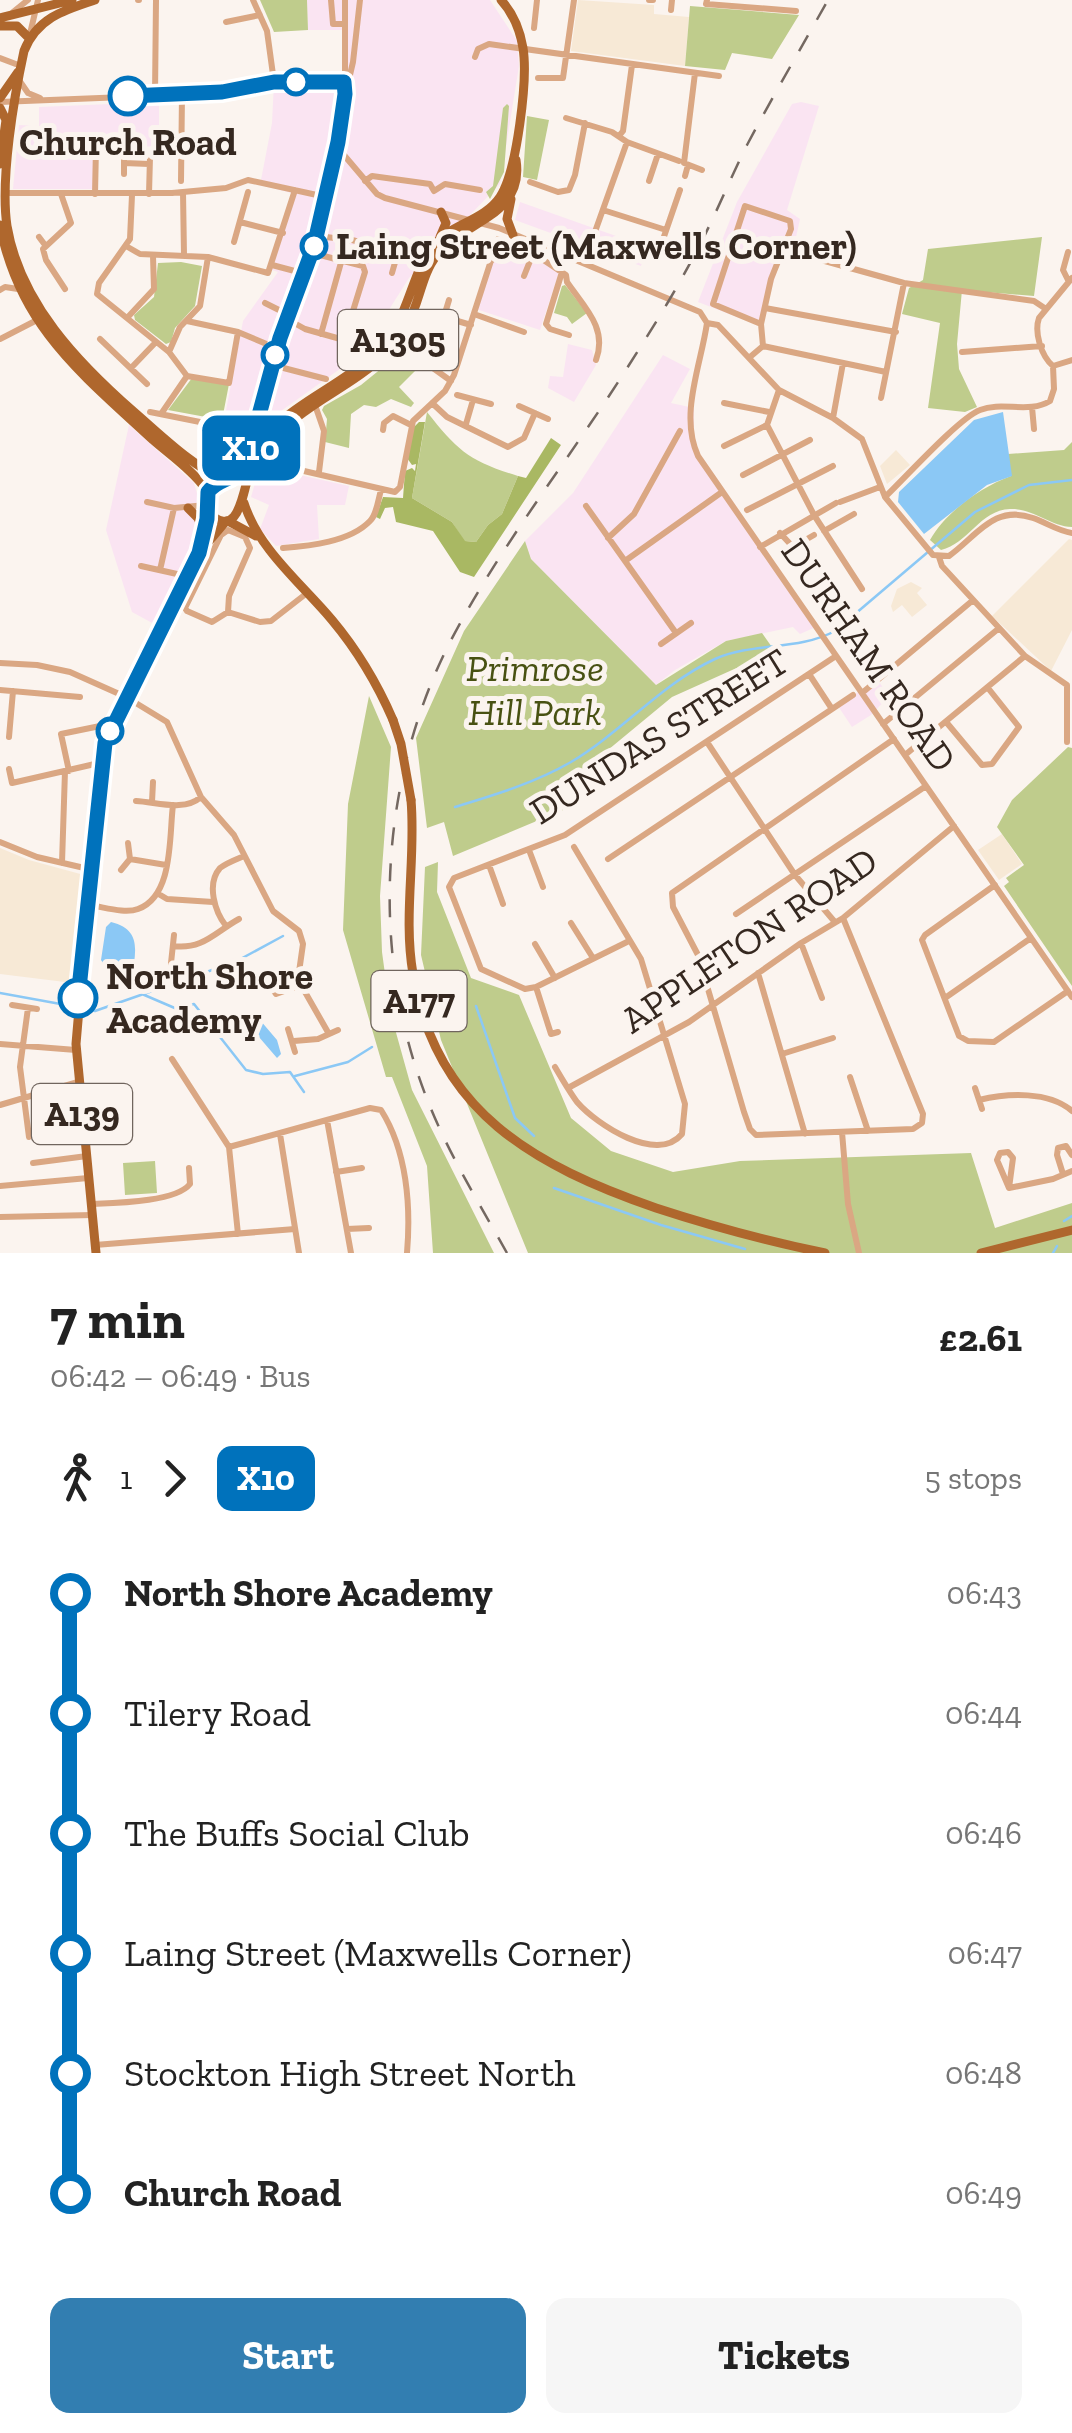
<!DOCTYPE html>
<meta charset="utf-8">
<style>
:root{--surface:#fff;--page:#f6f6f6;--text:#222;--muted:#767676;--accent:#327eb1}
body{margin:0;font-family:"Zilla Slab",serif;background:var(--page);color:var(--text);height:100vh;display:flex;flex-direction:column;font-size:38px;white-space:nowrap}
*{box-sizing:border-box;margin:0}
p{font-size:32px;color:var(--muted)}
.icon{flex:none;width:55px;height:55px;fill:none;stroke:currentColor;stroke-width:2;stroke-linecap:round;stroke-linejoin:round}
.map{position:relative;height:1253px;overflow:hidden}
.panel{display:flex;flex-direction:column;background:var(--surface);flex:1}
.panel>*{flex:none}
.badge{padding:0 20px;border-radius:15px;font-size:35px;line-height:65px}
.map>.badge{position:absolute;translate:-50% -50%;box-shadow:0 0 0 5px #fff}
.legs{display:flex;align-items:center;gap:15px;height:110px;padding:0 50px;font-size:32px}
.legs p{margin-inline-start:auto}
.head{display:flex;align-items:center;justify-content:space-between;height:170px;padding:0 50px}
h1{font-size:55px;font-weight:700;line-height:75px}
.action{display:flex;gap:20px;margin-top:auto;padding:20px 50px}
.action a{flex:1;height:115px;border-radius:20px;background:var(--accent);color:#fff;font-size:40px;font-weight:700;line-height:115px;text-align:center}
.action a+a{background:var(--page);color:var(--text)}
ul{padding:0 50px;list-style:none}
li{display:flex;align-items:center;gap:35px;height:120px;font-size:38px}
li i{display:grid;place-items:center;width:15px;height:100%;margin:0 12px;background:currentColor}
li i::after{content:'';width:25px;height:25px;margin:-12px;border:8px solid;border-radius:50%;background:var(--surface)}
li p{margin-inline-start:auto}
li:first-child i{background:linear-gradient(#0000 50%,currentColor 0)}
li:last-child i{background:linear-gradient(currentColor 50%,#0000 0)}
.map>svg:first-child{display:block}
.commercial{fill:#fae4f2}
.education{fill:#f7e9d6}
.green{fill:#bfcc8c}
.forest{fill:#a9b863}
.water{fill:#8bc8f5}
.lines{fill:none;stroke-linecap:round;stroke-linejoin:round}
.stream{stroke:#8bc8f5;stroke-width:2.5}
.minor{stroke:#daa783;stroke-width:6}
.major{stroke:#af672d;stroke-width:9}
.rail{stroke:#746861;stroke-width:2.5;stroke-dasharray:18 18;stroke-linecap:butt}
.major-bridge{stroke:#af672d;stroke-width:9}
.line-1-casing{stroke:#fff;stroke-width:22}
.line-1{stroke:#0072bc;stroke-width:15}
.stop-1-dot{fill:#fff;stroke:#0072bc;stroke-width:5}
.labels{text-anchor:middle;stroke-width:10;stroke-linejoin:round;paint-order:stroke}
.shield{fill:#fbf4ef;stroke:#70655e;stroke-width:2.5}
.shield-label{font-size:35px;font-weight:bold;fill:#352820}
.stop-label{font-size:38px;font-weight:bold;fill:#352820;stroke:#fbf4ef;text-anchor:start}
.street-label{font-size:38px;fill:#352820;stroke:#fbf4ef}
.park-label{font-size:38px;font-style:italic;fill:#485112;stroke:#fbf4ef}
</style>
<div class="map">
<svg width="1072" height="1253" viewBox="0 0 1072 1253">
<rect width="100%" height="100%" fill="#fbf4ef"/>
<!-- commercial -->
<path class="commercial" d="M307,0H490L517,41L519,66L500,184L409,278L361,354L281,411L224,421L243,321L278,272L272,270L295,194L260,185L272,123L274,82L343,83L344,30H308Z
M159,102V146L93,149V189H13L19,125L39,126V107Z
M801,102L819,106L787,210L800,219L796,237L778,268L760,326L698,302L737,202L792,104Z
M520,202L647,247L641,266L515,220Z
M504,238L559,272L540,330L476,309L498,239Z
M568,344L592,350L596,365L574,402L548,388L550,376L563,377Z
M663,355L690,369L671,403L694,408V445L818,626L800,634L793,627L726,641L675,670L656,685L531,559L525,541L573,493Z
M129,425L194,483L205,522L154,624L132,612L106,530Z
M260,466L349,486L345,505H317L319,539L276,546L260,529L269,505L251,497Z
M877,679L889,696L871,715L852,727L838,706Z"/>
<!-- education -->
<path class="education" d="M578,0L654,5V14L689,17L685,66L571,51Z
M896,450L910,465L887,484L880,466Z
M1069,539L1072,540V630L1051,671L992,616Z
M911,582L922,588L917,593L927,605L912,617L902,605L893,612L891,606L897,589Z
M1002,834L1022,864L999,880L978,850Z
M0,848L29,860L84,875L73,983L0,974Z"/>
<!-- green -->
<path class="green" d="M260,0H307L308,30L274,32Z
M690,6L799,15L772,59L732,53L725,70L685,66Z
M507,104L509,106L504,172L490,199L486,192L493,186L503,108Z
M527,116L549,120L537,180L523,177Z
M1042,237L1034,296L962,290L957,344L959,369L977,407L965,412L928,408L940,323L902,314L909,288L923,280L928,249Z
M181,262L202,266L195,306L175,328L171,342L166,344L135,320L134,315L154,297L158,263Z
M565,285L587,313L572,324L567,317L554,313L562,286Z
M404,353L421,365L399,387L414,403L411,407L391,399L376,407L364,405L351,414L349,448L325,442L327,419L322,410L324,406L361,385L393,359Z
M192,378L229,384L222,420L168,410Z
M427,412C458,451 469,461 518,476L502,514L488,525L476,542L464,541L452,522L412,498Z
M1072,442V527C1050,526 1033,508 1010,509C980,510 968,544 941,550L930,540C946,512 979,488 1011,476L1008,454L1064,450Z
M525,541L531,559L656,685L726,641L762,633L781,660L741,666L672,697L591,764L552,786L563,810L453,856L444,822L427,828L416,738L464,631Z
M369,696L391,747L380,896L382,952L390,1011L412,1090L494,1253H433L427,1166L392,1077H386L343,930L348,804Z
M1068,747L1072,748V986L1004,886L1009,882L1006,878L1024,865L997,827L1012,800Z
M438,862L437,892L471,978L519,995L571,1118L611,1151L673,1172L740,1161L971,1153L995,1228L1072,1203V1253H528L441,1040L421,955L425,867Z
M155,1161L157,1193L125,1195L123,1163Z"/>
<!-- forest -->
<path class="forest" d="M419,422H425L412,498L452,522L465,541L476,542L488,525L502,514L518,476L526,478L551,438L561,445L474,577L460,572L433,531L396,522L393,507L385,508L380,519L376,517L383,497L403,498L405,471L412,468L415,471L416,464L412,465L407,458L413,428Z"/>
<!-- water -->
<path class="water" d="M1003,412L1012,476L987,485L924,534L898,502L899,492L974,420Z
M111,922C143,930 135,952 132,979L126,982L114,979L101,960L106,927Z
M260,1020L277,1040L281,1054L277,1058L253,1030V1024Z"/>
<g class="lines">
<!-- stream -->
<path class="stream" d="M455,807C494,795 535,783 571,762C622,732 661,684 715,659C753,642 798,651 835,631L975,512L1029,485L1072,480
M0,993L77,1007
M142,994L177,1009L194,1004L246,1070L263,1074L290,1072L304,1092
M476,1006L515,1118L534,1136
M84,1009L95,1011L235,962L283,936
M295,1076L348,1062L372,1047
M554,1188L661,1225L745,1249
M1064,1221L1072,1216
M1053,1253L1057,1246"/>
<!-- minor -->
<path class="minor" d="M138,0H139
M253,0L267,31L274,82
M331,0L333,24H344
M649,0H653
M707,0L706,4L796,11
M671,10L672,0
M13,12L28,0
M226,22L260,15
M534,28L537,0
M29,38L38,0
M475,57L478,49L489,44L719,76
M0,58L21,66
M695,73L684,163L702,170
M538,78H563L574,0
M19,80L28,93L40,98
M346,92L353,62L360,0
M155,95L156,0
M0,102L199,94L274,82H344
M566,118L612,132L627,142L679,161
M619,136L623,131L632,65
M338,148L377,194L385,198L499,228L700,312L707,323
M124,163L149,164
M124,174V154
M685,176L688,165
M181,181L182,94
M365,181L372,176L430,184L434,191L445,184L480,190
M649,181L658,154
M530,182L558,192L569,190L575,175L585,123
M183,192L184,255
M6,193H172L226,188L248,180L317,195
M61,194L71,223L43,249L46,260L65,289
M95,194L96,147
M149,194L150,157
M132,195L130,239L99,283L97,294L169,352L187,376
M603,210L666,230
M240,222L283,233
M317,236L352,240L398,252L392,273
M39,237L45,245
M234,242L248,192
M591,243L627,142
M126,246L140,254L208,257L268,273L295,190
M1068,252L1063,270L1068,280
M470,253L492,260
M533,253L566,275L567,282C584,307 608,328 596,360
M658,254L680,190
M814,258L904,283L1034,301L1046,309
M272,265L306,274
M562,272L546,324L550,329L569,335
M524,276L534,251
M0,290L5,287L18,289
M265,303L289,315
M765,308L896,332
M474,314L524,332
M444,317L471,325
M127,318L154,289L153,256
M287,319L305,329L344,340L365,272L363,266L320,255
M187,321L238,332L276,348
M707,323C701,365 679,415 698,456L1072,997
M707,323L718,325L779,390L833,418L862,439L885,497L933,555L949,556C977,536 994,504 1033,518C1047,523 1058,531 1072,533
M321,334L347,241
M438,336L449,300
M0,339L39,319
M100,339L147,384
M394,340L451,381
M763,346L886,372
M169,352L180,327L200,306L208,257
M962,352L1042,346
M750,357L763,346L761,324L771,279L791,229L790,221L745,206L713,304L761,324
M272,365L326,379
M1053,366L1072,360
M132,367L156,342
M187,376L229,383L238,332
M779,390L767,425L814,515L862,589
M457,395L491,404
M881,398L904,283
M432,403L447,417L508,447L524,438L535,413
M724,403L769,412
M315,405L324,431L319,472
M519,406L548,419
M1032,407L1034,429
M150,412L255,433
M161,414L187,376
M833,418L843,363
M466,424L473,400
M383,430L384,423L393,416L411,425
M724,446L767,425
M260,453L265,462L395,492L400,487L413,421L445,391L454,375L498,239
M247,458L279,338L314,246L338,143L345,94V0
M743,475L810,440
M885,497C905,478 959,418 980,410C1002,401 1029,414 1050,401L1054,389L1053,366C1041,356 1034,332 1039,318L1072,278
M147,502L174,508L206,505
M840,502L880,487
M586,506L676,633
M747,510L833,466
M824,531L854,514
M780,533L793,547L814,535
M608,538L634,514L680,431
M760,547L836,503
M283,548C309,546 350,542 370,521C377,514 378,500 381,490
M939,557L942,566L1025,656L1067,685V742
M625,561L722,492
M141,566L177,574
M160,570L174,508
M228,612L229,596L250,548L245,537L228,530L221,535L185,608L187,611L212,622L228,612L260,622L271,621L307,593
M661,644L691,623
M0,663L37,665L70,672L126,697L167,722L201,797L234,835L273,911L299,931L303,944L299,972L301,985L329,1034
M809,674L832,709
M0,690L80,697
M862,693L972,601
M947,723L982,765L992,764L1019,727L988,688
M883,724L998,629
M9,737L13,691
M707,742L795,875L834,921
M905,755L1025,656
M9,769L12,783L99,763
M69,771L61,734L100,726
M136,801C157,802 184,812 201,797
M152,802L153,782
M0,842L37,857L93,870
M529,850L543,887
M130,859L166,865
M608,859L853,695
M62,863L65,771
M489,865L503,904
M121,870L130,859L128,843
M995,885L925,935L922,940L959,1036L968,1041L994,1042L1068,991
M157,893L167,899L213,902
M89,905C104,907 125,914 138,909C174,896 169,835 173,805
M736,914L926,786
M843,918L923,1114L922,1123L913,1129L756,1135L750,1129L744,1112L698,955L673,907L672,893L894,739
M571,923L593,958
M226,926C215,912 206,884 220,868C226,863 237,859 244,856
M629,941L536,987L525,989L481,969L449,887L454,878L565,835L836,656
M801,943L822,998
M535,944L555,978
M173,946C203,950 215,932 239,919
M171,963L174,935
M758,973L805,1134
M269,984L276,994L301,985
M536,987L551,1034L558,1032
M945,998L1031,938
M12,1005L37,1009
M28,1008L20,1067L29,1137
M288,1029L295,1052
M294,1041L318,1039L338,1030
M0,1044L76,1050
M782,1054L833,1038
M172,1059L229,1147L238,1234
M555,1067C562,1079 569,1091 577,1102C597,1125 657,1164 682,1134L685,1104L641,959L574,847
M850,1077L868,1131
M568,1088L689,1022L801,943L843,918L954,826
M975,1088L982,1109
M979,1100C1008,1093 1049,1091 1072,1111
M0,1105L78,1082
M327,1120L351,1253
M842,1132L848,1204L859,1253
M280,1134L299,1253
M229,1147L370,1108L381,1110C407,1151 411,1206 407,1253
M1008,1152L1013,1158L1009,1188L997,1160L1000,1153Z
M33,1163L87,1156
M336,1172L362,1168
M1063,1174L1057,1155L1058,1148L1066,1146L1072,1155
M0,1186L88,1178
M1009,1188L1053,1179L1072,1171
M92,1204C116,1203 176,1202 190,1184L189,1168
M0,1217L93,1215
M347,1229L369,1228
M95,1245L295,1229"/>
<!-- major -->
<path class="major" d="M95,0C64,10 37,18 24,51C14,97 0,180 7,226C20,303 78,363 134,412C164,438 190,464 225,481
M0,18L72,0
M0,26H17L29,38
M0,98L18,72
M0,108L6,120L0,164
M511,199L507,219L513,235
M0,225C19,326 82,374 153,440C170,455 191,469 204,487L207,519L201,545
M440,237L446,223L441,212
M227,482C247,467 258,442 277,424C313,392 361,376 390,335C410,308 413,271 433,246C450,224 484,221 500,197C517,171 528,79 523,48C520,30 513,13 501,0
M244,503C259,550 301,583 332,620C358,651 377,683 393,720
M188,508L198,518L203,530
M206,510C242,548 243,481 253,462C263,444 280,430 296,418C338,385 378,374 407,325C420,303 421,275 437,255C461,222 525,217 516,160
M228,521L256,536
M411,800C416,858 403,916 413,974C436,1112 535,1166 656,1208C711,1226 767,1241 825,1253
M96,1253L76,1044L100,763L110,731L199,553L226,521
M981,1253L1072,1230"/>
<!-- rail -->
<path class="rail" d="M507,1253C479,1203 448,1153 427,1099C370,954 379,783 449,644C499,547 571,457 629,365C652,329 675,292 695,254C714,219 729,181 747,145C773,96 801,48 828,0"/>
<!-- major-bridge -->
<path class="major-bridge" d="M393,720L401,744L411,800"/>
</g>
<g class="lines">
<defs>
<path id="line-1" d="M78,998L105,743L199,553L207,519L208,492C220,476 232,485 247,459L280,338L314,246L338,142L345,94L344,82H274L222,92L128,96"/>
</defs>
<!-- line-1 casing -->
<use href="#line-1" class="line-1-casing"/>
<!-- line-1 -->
<use href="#line-1" class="line-1"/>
</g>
<!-- markers -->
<g class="stop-1-dot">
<circle cx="296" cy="82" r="12"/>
<circle cx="128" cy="96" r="18"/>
<circle cx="314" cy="246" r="12"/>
<circle cx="275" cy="355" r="12"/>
<circle cx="110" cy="731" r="12"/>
<circle cx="78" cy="998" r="18"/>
</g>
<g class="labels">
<!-- shield labels -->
<g class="shield">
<rect x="338" y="310" width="120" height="60" rx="8"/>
<rect x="371.5" y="971" width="95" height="60" rx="8"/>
<rect x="32" y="1084" width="100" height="60" rx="8"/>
</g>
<g class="shield-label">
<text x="398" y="352">A1305</text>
<text x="419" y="1013">A177</text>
<text x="82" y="1126">A139</text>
</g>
<!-- stop labels -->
<g class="stop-label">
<text x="128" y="155" text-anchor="middle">Church Road</text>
<text x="336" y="259">Laing Street (Maxwells Corner)</text>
<text x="106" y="989">North Shore<tspan x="106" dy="44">Academy</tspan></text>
</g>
<!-- street labels -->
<g class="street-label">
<text transform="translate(869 655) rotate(55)" y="13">DURHAM ROAD</text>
<text transform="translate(659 736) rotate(-32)" y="13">DUNDAS STREET</text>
<text transform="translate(749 940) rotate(-34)" y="13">APPLETON ROAD</text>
</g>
<!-- park labels -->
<g class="park-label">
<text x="535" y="681">Primrose<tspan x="535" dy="44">Hill Park</tspan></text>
</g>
</g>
</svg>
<b class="badge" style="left:251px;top:448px;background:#0072bc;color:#fff">X10</b>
</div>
<section class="panel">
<div class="head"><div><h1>7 min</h1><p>06:42 – 06:49 · Bus</p></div><b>£2.61</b></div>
<div class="legs"><svg class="icon" aria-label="walk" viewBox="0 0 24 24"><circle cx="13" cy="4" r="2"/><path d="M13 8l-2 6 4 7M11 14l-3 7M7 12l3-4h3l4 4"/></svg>1<svg class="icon" aria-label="forward" viewBox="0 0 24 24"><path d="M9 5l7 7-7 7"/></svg><b class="badge" style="background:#0072bc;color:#fff">X10</b><p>5 stops</p></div>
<ul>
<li><i style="color:#0072bc"></i><b>North Shore Academy</b><p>06:43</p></li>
<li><i style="color:#0072bc"></i><span>Tilery Road</span><p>06:44</p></li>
<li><i style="color:#0072bc"></i><span>The Buffs Social Club</span><p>06:46</p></li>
<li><i style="color:#0072bc"></i><span>Laing Street (Maxwells Corner)</span><p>06:47</p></li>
<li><i style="color:#0072bc"></i><span>Stockton High Street North</span><p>06:48</p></li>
<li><i style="color:#0072bc"></i><b>Church Road</b><p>06:49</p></li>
</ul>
<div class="action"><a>Start</a><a>Tickets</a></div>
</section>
